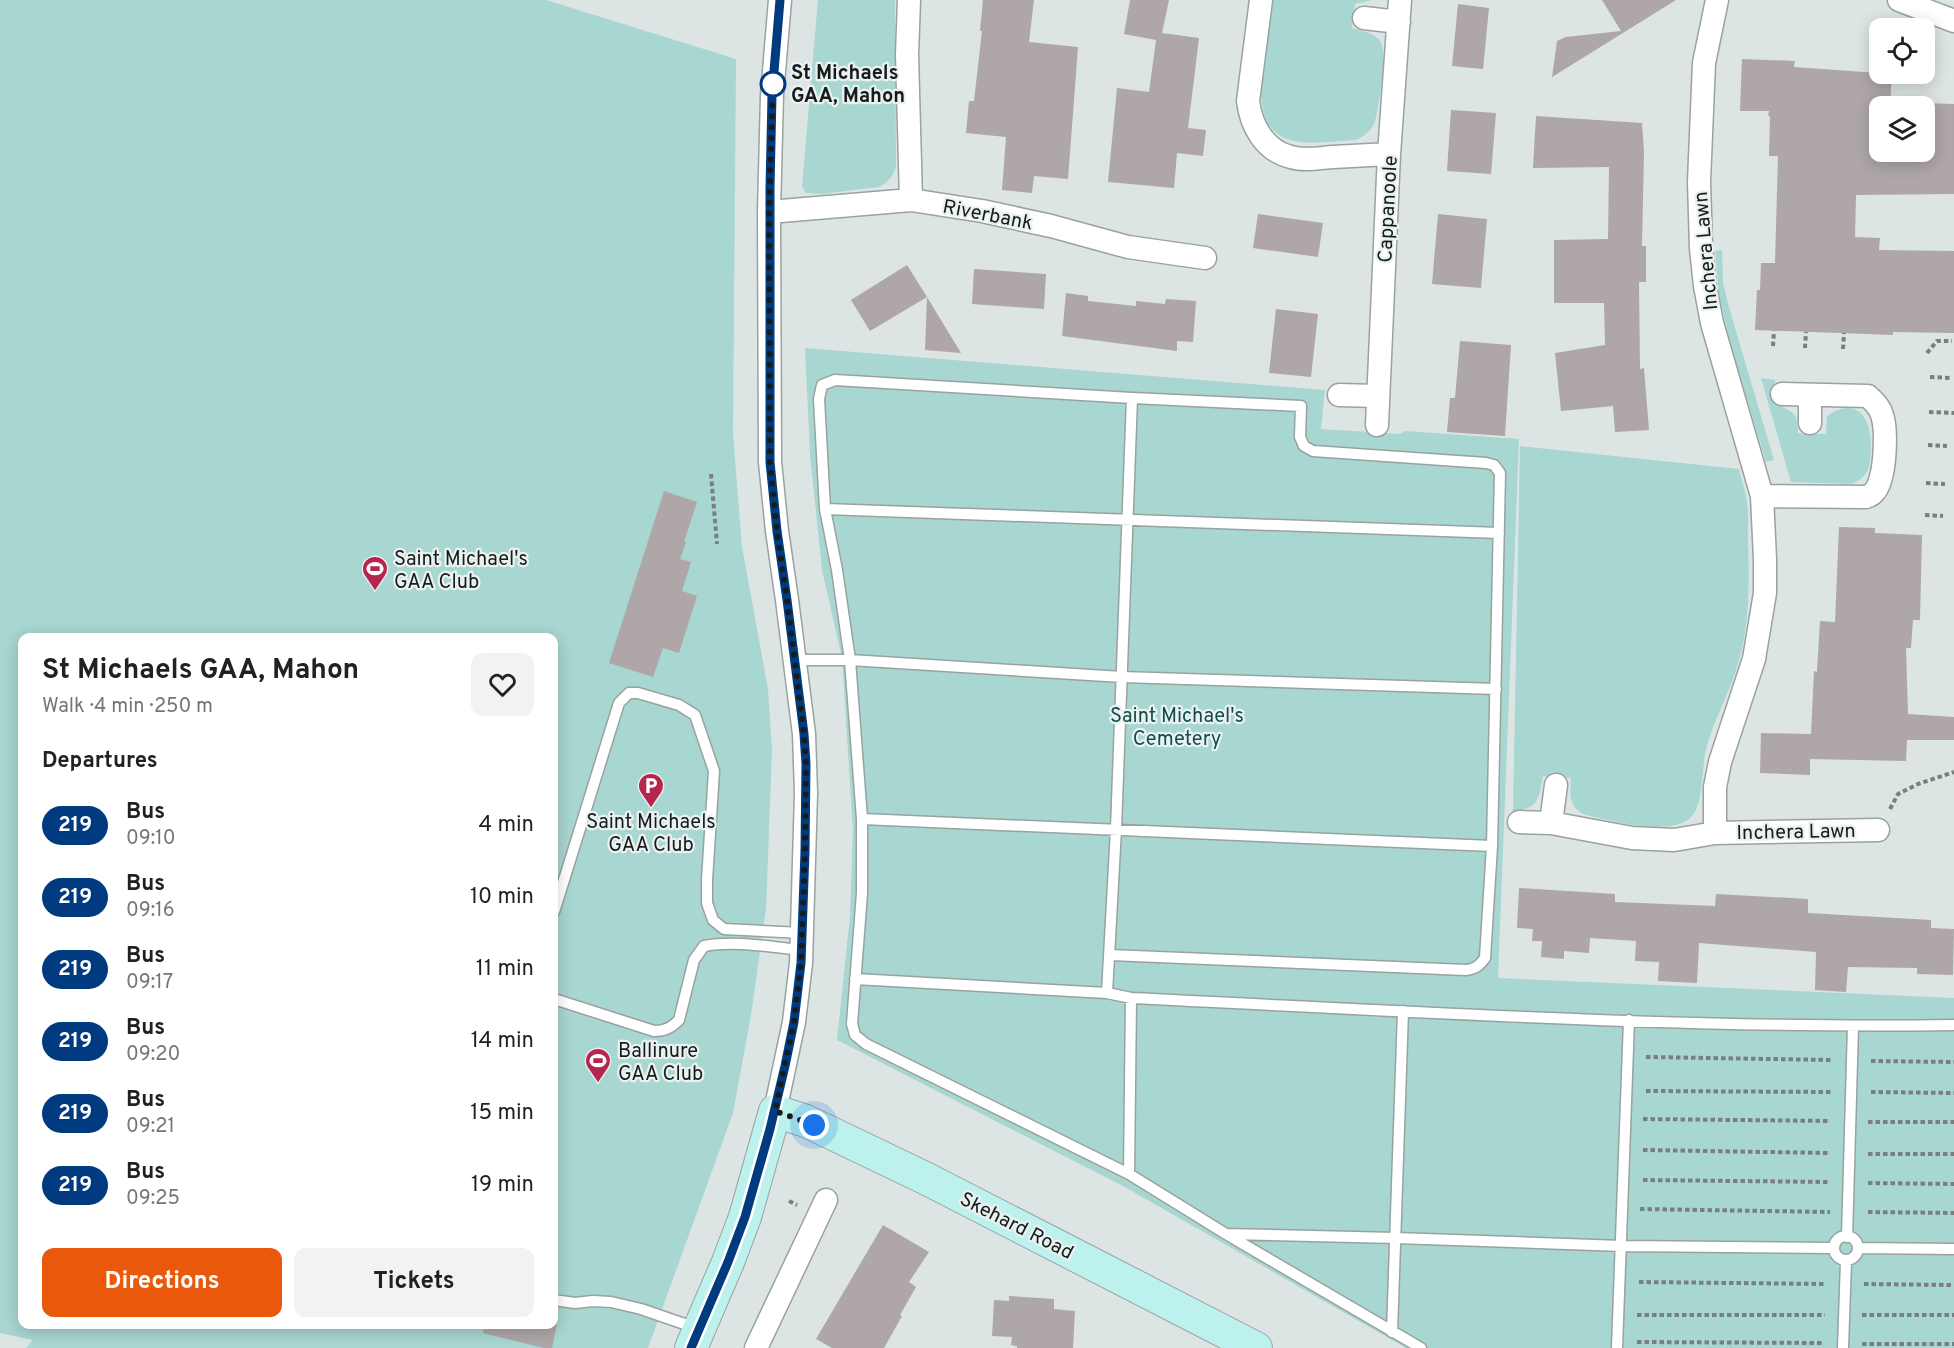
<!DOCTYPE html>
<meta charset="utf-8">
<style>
:root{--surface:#fff;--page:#f2f2f2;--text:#202124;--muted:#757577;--accent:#ea580c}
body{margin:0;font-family:Overpass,sans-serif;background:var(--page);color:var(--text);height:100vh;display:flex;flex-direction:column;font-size:22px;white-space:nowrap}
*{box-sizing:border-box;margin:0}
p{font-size:20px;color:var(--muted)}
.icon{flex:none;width:33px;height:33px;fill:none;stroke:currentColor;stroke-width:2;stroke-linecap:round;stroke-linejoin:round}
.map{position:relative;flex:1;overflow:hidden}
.side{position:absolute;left:18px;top:633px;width:540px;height:696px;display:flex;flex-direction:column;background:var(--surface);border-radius:12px;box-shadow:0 3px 15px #0003}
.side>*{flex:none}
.badge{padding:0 12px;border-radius:20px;font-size:21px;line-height:39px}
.buttons{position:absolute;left:1869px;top:18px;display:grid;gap:12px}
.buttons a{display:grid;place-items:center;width:66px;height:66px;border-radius:12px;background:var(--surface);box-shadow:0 3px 15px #0003;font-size:30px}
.you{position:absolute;width:30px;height:30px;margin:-15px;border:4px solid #fff;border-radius:50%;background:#1a73e8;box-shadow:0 0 0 9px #1a73e833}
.map>.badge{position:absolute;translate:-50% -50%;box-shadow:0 0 0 3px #fff}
h2{padding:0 24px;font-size:22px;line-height:54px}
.round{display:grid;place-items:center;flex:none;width:63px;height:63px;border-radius:12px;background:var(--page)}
.headline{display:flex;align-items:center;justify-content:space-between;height:102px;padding:0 24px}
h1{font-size:28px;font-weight:700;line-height:45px}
.cta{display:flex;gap:12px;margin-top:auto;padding:12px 24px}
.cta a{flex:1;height:69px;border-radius:12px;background:var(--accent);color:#fff;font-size:24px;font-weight:700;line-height:69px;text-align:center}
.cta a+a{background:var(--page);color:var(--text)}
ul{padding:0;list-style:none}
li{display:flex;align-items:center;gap:18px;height:72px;padding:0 24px}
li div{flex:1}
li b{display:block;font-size:22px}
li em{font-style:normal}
li .badge{min-width:66px;font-weight:700;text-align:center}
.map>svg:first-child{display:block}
.green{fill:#a8d6d1;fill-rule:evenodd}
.building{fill:#aea6a7}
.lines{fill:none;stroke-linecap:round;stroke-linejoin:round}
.lane-casing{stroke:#99a2a0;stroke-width:13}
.street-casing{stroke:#99a2a0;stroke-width:25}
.secondary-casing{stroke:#99a2a0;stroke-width:34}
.path{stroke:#797f7e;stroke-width:4;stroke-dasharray:4.5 3;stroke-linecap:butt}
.lane{stroke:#fff;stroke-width:10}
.street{stroke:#fff;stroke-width:22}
.secondary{stroke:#bcf1ed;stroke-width:32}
.line-casing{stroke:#fff;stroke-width:14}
.line{stroke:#003b80;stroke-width:9}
.walk{stroke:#181b1b;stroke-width:6;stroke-dasharray:0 10.8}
.stop-dot{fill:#fff;stroke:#003b80;stroke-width:3}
.labels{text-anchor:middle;stroke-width:4.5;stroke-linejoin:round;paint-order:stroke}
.stop-label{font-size:20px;font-weight:bold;fill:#181b1b;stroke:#e9f2f1;text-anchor:start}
.street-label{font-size:20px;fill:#181b1b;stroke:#e9f2f1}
.poi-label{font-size:20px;fill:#181b1b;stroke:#e9f2f1;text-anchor:start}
.park-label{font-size:20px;fill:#0f4e49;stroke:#e9f2f1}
</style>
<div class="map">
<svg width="1954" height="1348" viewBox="0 0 1954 1348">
<rect width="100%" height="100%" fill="#dce5e4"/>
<!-- green -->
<path class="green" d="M0,0H546L736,59L733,434L742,547L768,689L772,750L766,909L751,1015L733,1113L648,1348H26L33,1340L0,1333ZM22,638H554V1324H22Z
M818,0H895L896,167C892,177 889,182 879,187L821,194L806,193L802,186Z
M1273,0H1373L1355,4L1352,28C1362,31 1375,33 1381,42C1387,53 1379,108 1375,121C1372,130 1365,136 1356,140C1313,142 1264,155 1261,95Z
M1722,250L1723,282L1728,304L1774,460L1766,462L1729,339L1719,294L1715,251Z
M805,348L1325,390L1321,429L1400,434L1405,431L1519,439L1498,978L1954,998V1348H1406L1123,1186L837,1040L850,916L853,830L842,658L822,570L810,454Z
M1761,378L1775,380V404C1793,412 1798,412 1798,433L1826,434L1827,416C1857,395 1872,418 1871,449C1870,456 1871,465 1867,472C1863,478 1858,481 1852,484L1791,482Z
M1520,446L1739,469C1741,478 1744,487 1746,496C1749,510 1748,527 1748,541C1749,581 1750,622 1739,660C1731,692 1712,721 1705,754C1702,771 1703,809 1689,819C1666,836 1613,821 1586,815C1568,808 1570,794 1571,778L1543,776C1538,799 1540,808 1513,811Z"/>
<!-- building -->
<path class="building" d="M983,0H1034L1029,42L1078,47L1068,179L1034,176L1032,193L1002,190L1006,137L966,133L969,101H974L982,31H980Z
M1130,0H1169L1162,33L1199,38L1188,128L1206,130L1203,156L1177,153L1174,188L1108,182L1117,88L1149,92L1156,40L1124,34Z
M1602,0H1676L1552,77L1557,41L1566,37L1621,31Z
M1458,4L1489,8L1483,69L1452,66Z
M1742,59L1795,61L1794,67L1892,74L1890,106H1880V152H1924V103L1954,104V194L1856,195L1855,237L1880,238L1879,250L1954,251V333L1893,332V335L1755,330L1757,290H1760L1761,263H1775L1778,156H1769L1770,116H1768L1769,111H1740Z
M1451,110L1496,113L1491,174L1447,171Z
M1536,116L1642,123L1644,152L1642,246H1646V282H1639L1640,369L1644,368L1649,430L1615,432L1613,406L1561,411L1555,353L1605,345L1604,303H1554V240L1608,239L1609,167L1533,168Z
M1258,214L1323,223L1318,257L1253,248Z
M1438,214L1487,219L1481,288L1432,284Z
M907,265L927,297L870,331L851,300Z
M974,269L1046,274L1044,309L972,304Z
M1066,293L1088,296V301L1136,306V301L1165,304L1166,299L1196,301L1193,342L1177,341V351L1062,336Z
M927,297L961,353L925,350Z
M1276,309L1318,314L1311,377L1269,373Z
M1460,341L1511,345L1505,436L1447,432L1450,398H1455Z
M664,491L697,502L684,542H686L680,559L691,562L682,591L697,596L679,653L663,648L653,677L609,663Z
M1839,527L1875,528V533L1922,535L1920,620H1913L1911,648H1906L1908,714L1954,717V740H1907L1906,761L1810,759V775L1760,773L1761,733L1811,734L1814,671L1817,672L1820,621L1835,622Z
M1519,888L1615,894V902L1715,906L1716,894L1808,899V913L1931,920V928L1954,929L1953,975L1917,974V968L1848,967L1846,992L1815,990L1816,952L1699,943L1697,983L1658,981L1659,962L1635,961L1636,941L1590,938L1589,953L1564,951V959L1541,957L1542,941H1532L1533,929L1517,928Z
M883,1225L929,1252L909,1282L916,1287L900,1315L902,1316L884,1348H832L816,1339Z
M1009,1296L1054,1299V1309L1075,1311L1073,1348H1017V1346L1011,1345L1012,1337L992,1336L994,1300L1009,1301Z
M484,1324H557L552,1348H544L483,1333Z"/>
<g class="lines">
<defs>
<path id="lane" d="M825,509L1499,533
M795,660H850L1122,677L1496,689
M862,819L1492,846
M554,912L619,703L629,693H638L679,705L695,715L714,771L707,880V903L713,920L724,929L802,933
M1110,955L1466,970C1475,969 1479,966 1485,958L1492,846L1500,473L1494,465L1486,463L1313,451L1304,446L1300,437L1301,406L1132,398L835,380L822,385L819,399L825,509L837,570L850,660L862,819V893L852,1024L855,1035L866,1044L1129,1174
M855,979L1107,993L1131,998C1405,1011 1680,1029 1954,1025
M1107,993L1116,829L1132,398
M1131,998L1129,1174L1226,1234L1421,1348
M554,999L654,1031C665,1031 671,1028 679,1020L694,960L704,946C735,940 770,947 801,950
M1226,1234L1396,1238L1622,1246L1834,1248
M1834 1248a12 12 0 1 1 24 0a12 12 0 1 1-24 0Z
M1847,1237L1853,1026
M1858,1248L1954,1249
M554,1300L575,1303L593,1301L611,1302L641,1309L696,1328
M1392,1332L1403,1011
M1617,1348L1629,1020
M1843,1348L1846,1261"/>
<path id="street" d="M909,0L907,55L911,200
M1261,0L1248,101C1251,126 1265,151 1291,157C1304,161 1319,158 1333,157C1352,156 1370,155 1389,154
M1899,0L1954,21
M1364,18L1399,22
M769,212L911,200L982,211L1051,226L1128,247L1205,258
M1339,395L1377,396
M1810,395V423
M1377,425L1389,154L1400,0
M1762,496L1866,497C1869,496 1872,495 1874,492C1886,480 1887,430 1882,415C1880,407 1874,402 1868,396L1782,394
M1519,822L1551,823L1632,838L1674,840L1715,833L1878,830
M1551,823L1556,785
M1715,833V787L1720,762L1754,659L1765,593V559L1762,496L1712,323L1705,286L1701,248L1699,182L1704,63L1717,0
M775,1111L794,1022L801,963L806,793L804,734L787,600L777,531L770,462L769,212L772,95L780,0
M756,1348L826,1200"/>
<path id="secondary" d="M691,1348L728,1262L745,1217L775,1111L806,1121L927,1179L1256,1348"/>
</defs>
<!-- lane casing -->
<use href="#lane" class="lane-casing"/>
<!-- street casing -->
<use href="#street" class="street-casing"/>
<!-- secondary casing -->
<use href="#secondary" class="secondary-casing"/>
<!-- path -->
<path class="path" d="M1773,346L1774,331
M1805,348L1806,332
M1843,349L1844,333
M1927,353L1937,341H1952
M1930,377L1951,378
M1929,412L1954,413
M1928,445L1947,446
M711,474L717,544
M1926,483L1945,484
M1925,515L1943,516
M1890,809L1898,794L1918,784L1954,772
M1646,1057L1833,1060
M1871,1061L1954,1062
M1646,1091L1833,1092
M1871,1092L1954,1093
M1643,1119L1830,1121
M1868,1122H1954
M1643,1150L1830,1153
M1868,1154H1954
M1643,1180L1830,1182
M1868,1183L1954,1184
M789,1201L797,1205
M1640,1209L1830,1212
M1868,1212L1954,1213
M1639,1282L1826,1284
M1864,1284L1954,1285
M1637,1315H1825
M1862,1315H1954
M1637,1342L1824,1343
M1862,1344H1954"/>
<!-- lane -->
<use href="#lane" class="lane"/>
<!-- street -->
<use href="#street" class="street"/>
<!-- secondary -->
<use href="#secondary" class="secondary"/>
</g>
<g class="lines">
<defs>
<path id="line" d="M691,1348L728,1262L745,1217L770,1129L785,1066L794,1022L801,963L805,851L806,764L804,734L787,600L777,531L770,462V188L772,95L780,0"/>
</defs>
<!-- line casing -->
<use href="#line" class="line-casing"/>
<!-- line -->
<use href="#line" class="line"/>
<!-- walk -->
<path class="walk" d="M773,84L769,212L770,462L777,531L787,600L804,734L806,764L805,851L801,963L794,1022L775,1111L814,1125"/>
</g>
<!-- icons -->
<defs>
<symbol id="stadium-pin" viewBox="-11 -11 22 30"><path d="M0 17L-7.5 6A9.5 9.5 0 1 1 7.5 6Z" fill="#b6254b" stroke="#e9f2f1"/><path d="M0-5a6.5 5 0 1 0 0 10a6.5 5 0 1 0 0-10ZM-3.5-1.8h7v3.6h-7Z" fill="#fff"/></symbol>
<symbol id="parking-pin" viewBox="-11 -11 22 30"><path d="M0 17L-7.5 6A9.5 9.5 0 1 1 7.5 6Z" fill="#b6254b" stroke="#e9f2f1"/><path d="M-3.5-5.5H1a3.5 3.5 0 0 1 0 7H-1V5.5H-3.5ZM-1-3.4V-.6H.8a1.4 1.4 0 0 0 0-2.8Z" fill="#fff"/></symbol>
</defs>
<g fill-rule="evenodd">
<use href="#stadium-pin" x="360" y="554" width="30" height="40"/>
<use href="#parking-pin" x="636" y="771" width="30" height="40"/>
<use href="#stadium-pin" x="583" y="1046" width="30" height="40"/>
</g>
<!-- markers -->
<circle class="stop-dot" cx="773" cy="84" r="12"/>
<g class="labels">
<!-- stop labels -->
<g class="stop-label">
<text x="791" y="79">St Michaels<tspan x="791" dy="23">GAA, Mahon</tspan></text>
</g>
<!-- street labels -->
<g class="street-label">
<text transform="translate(1387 209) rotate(-87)" y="7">Cappanoole</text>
<text transform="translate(988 214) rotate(11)" y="7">Riverbank</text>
<text transform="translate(1705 251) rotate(-95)" y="7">Inchera Lawn</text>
<text transform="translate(1796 831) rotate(-1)" y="7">Inchera Lawn</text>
<text transform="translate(1017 1225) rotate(27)" y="7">Skehard Road</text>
</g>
<!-- poi labels -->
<g class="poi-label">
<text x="394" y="565">Saint Michael's<tspan x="394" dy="23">GAA Club</tspan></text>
<text x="651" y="828" text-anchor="middle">Saint Michaels<tspan x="651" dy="23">GAA Club</tspan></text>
<text x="618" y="1057">Ballinure<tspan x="618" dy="23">GAA Club</tspan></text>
</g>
<!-- park labels -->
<g class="park-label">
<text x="1177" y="722">Saint Michael's<tspan x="1177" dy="23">Cemetery</tspan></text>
</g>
</g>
</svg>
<div class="buttons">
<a><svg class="icon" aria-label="locate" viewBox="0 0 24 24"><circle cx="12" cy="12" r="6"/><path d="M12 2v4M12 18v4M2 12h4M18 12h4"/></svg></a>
<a><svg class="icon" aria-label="layers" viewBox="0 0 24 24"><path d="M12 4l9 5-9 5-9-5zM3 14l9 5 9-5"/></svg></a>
</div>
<div class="you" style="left:814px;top:1125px"></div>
<section class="side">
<div class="headline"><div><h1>St Michaels GAA, Mahon</h1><p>Walk · 4 min · 250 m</p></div><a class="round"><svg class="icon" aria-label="heart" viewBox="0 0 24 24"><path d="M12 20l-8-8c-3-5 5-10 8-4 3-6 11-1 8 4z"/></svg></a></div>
<h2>Departures</h2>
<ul>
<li><span class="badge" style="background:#003b80;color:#fff">219</span><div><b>Bus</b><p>09:10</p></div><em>4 min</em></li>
<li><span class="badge" style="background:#003b80;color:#fff">219</span><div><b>Bus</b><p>09:16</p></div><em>10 min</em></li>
<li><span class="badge" style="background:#003b80;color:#fff">219</span><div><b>Bus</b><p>09:17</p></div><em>11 min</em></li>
<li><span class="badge" style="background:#003b80;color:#fff">219</span><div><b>Bus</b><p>09:20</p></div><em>14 min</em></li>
<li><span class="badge" style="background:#003b80;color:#fff">219</span><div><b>Bus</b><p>09:21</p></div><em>15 min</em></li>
<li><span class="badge" style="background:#003b80;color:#fff">219</span><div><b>Bus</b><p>09:25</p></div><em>19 min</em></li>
</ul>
<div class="cta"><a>Directions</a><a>Tickets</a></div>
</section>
</div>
